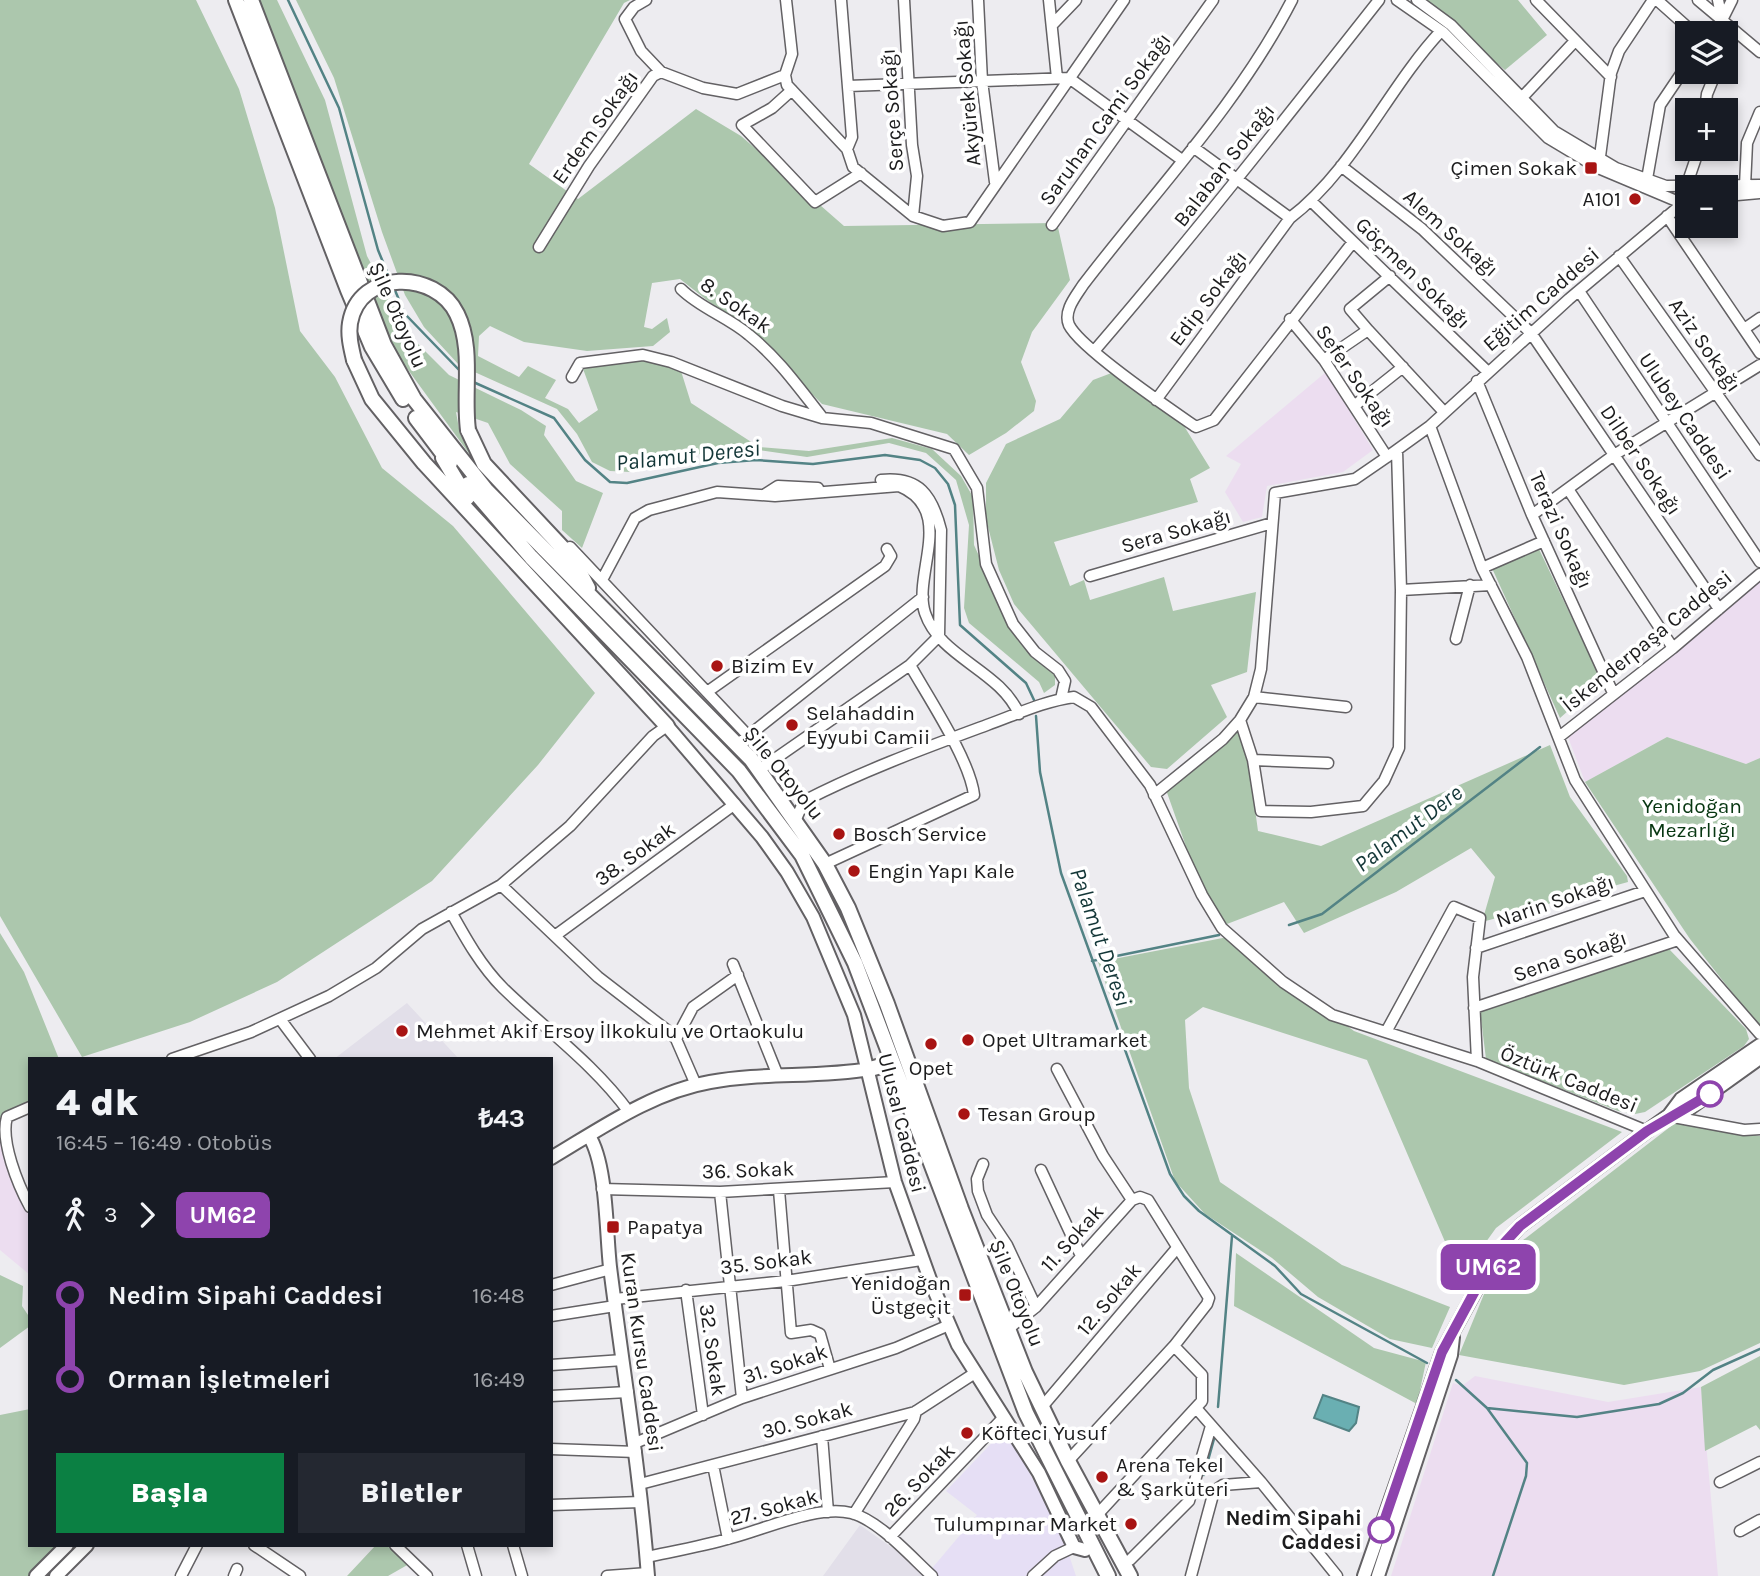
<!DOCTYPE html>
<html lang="tr">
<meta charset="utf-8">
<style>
:root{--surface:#171b24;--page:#242831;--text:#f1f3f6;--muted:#9ea1a6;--accent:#0b8043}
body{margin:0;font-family:Karla,sans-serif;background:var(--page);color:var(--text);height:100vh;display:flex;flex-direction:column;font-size:26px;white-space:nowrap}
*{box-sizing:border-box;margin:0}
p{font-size:23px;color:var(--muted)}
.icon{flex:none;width:38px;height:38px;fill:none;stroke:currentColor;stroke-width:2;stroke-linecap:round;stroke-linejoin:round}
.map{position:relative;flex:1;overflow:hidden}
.panel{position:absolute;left:28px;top:1057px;width:525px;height:490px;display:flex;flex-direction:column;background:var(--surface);border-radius:0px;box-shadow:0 4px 10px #0003}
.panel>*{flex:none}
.badge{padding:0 14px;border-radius:10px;font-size:24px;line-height:46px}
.buttons{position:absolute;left:1675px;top:21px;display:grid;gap:14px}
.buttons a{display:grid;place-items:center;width:63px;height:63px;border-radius:0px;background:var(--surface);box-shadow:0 4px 10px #0003;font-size:35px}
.map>.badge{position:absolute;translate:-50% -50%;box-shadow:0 0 0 4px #fff}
.legs{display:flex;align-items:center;gap:10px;height:77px;padding:0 28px;font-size:23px}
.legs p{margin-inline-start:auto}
.summary{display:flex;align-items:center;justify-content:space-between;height:119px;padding:0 28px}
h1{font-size:38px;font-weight:800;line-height:52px}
.cta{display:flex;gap:14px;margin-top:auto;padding:14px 28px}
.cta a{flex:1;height:80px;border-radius:0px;background:var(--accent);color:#fff;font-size:28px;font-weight:800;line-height:80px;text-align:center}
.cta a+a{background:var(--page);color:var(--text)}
ul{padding:0 28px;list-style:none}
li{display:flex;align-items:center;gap:24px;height:84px;font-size:26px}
li i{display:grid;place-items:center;width:10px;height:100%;margin:0 9px;background:currentColor}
li i::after{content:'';width:18px;height:18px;margin:-9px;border:5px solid;border-radius:50%;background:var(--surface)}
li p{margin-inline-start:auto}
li:first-child i{background:linear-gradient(#0000 50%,currentColor 0)}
li:last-child i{background:linear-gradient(currentColor 50%,#0000 0)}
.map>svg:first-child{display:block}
.commercial{fill:#e6dff5}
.industrial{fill:#ecddf0}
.built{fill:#e2dfe9}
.green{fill:#acc7ad}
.water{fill:#6aafb2;stroke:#538385;stroke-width:2}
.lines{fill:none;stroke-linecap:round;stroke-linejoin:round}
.stream{stroke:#538385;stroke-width:2.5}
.minor-casing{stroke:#636164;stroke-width:13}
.major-casing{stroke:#636164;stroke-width:16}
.highway-casing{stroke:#636164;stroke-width:18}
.minor{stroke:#fff;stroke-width:10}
.major{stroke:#fff;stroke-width:12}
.highway{stroke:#fff;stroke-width:14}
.highway-bridge-casing{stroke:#636164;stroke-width:18;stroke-linecap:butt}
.highway-bridge{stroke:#fff;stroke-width:14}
.line-1-casing{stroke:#fff;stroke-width:16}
.line-1{stroke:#8e44ad;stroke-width:10}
.poi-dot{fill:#a81413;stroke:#fff;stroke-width:2.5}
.stop-1-dot{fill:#fff;stroke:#8e44ad;stroke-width:3.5}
.labels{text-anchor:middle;stroke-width:7;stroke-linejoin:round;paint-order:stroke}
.street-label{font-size:21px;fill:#1c1c1d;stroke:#fff}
.poi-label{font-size:21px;fill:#1c1c1d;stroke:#fff;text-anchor:start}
.park-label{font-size:21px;fill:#073611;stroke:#fff}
.stop-label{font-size:21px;font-weight:bold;fill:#1c1c1d;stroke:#fff;text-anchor:end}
.water-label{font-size:23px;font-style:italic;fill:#133637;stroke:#fff}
</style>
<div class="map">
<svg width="1760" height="1576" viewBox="0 0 1760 1576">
<rect width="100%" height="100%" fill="#edecf0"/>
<!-- commercial -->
<path class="commercial" d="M1006,1428L1063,1537L1076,1576H931L928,1573L977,1515L946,1491Z"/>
<!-- industrial -->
<path class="industrial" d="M1326,372L1373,450L1343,472L1267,486L1262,517L1243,522L1225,492L1241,464L1226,456Z
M1760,581V758L1746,764L1667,737L1585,782L1568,737Z
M0,1135L30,1213V1275L0,1250Z
M1475,1376L1608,1402L1701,1387L1718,1576H1391L1453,1383L1462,1386Z"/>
<!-- built -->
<path class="built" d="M407,1003L459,1059H334Z
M860,1525L928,1573L925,1576H823Z"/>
<!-- green -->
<path class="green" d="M0,0H196L239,89L275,208L300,331L335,377L382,468L453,526L595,693L538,765L432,881L277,982L190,1022L82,1057L0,916Z
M259,0H277L325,100L367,256L408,334L449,375L521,410L546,426L544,435L576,481L603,493L582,548L562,530V511L510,464L488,423L456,412L460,434L473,459L398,356L367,284Z
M296,0H630L624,3L529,164L578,199L696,109L741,136L844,226L1057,223L1070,280L1032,332L1021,362L1036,401L1034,411L1006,433L969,455L947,434L822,404L759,341L680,279L652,283L644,327L652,329L667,318L670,332L653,346L587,351L524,342L490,326L479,336L478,356L519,377L528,366L556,380L545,398L568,409L579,423L598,410L582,366L641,357L681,371L691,403L759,447L809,451L892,438L932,449L961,476L973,497L974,545L1015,635L1055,675V685L1044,693L1039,682L969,623L964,608L969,525L956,480L926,453L889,443L807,457L758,450L704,453L630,472L610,471L592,462L577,434L557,409L459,365L424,327L405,295L382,232L334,78Z
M1418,0H1518L1547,35L1505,70Z
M1122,369L1184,426L1210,468L1190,479L1198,502L1054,542L1070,586L1084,580L1090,600L1164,577L1173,611L1256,592L1247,672L1211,685L1227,717L1167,769L1151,767L1014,604L999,570L986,519V483L1006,444L1060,419L1093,380Z
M1538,547L1602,681L1560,718L1491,566Z
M1244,728L1258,831L1321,846L1550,745L1570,797L1627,876L1628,882L1482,922L1495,877L1471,848L1396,892L1304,933L1284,902L1227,924L1206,903L1165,787L1172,775Z
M1667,737L1746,764L1760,758V1028L1690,939L1585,782Z
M0,933L24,972L59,1059H30V1104L0,1117Z
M1228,937L1354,1031L1622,1132L1496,1228L1458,1281L1455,1265L1367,1060L1203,1007L1185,1020L1189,1088L1220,1182L1342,1265L1450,1307L1432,1348L1390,1339L1318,1297L1272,1258L1205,1214L1175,1181L1098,962Z
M1669,949L1746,1029L1749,1039L1744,1046L1645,1112L1635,1114L1618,1111L1486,1059L1480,1011Z
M1679,1120L1760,1136V1343L1700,1371L1624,1385L1459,1355L1491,1277L1518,1244Z
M1236,1253L1374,1348L1426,1362L1417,1404L1234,1306Z
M0,1275L23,1286L22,1306L30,1318V1326L0,1348Z
M1760,1356V1430L1756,1425L1705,1451L1701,1387Z
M30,1409V1545H60L29,1576H0V1415Z
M376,1545H386L409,1564L388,1576H347Z"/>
<!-- water -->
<path class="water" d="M1323,1395L1359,1407L1356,1423L1349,1431L1314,1418Z"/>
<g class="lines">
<!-- stream -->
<path class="stream" d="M288,0L339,108L378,250L390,279
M394,288L405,314L461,372
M471,381L554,418L585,460L610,482L627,483L718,463L756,460L813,464L885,455L920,460L935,468L948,484L955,505L960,625L1026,683L1034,700
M1036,716L1040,772L1061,873L1170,1174L1184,1196L1199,1211L1275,1266L1301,1294L1427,1363
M1289,925L1322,914L1540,747
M1092,961L1219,935
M1456,1380L1487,1408L1527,1463L1526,1476L1493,1576
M1218,1407L1232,1236
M1487,1408L1577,1417L1659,1404L1683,1393L1713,1370L1760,1349
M1204,1475L1214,1439"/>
<defs>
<path id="minor" d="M646,0L634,7L625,19L641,51L661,72
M786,0L792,54L785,75L787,85L847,149L853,167L913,216L943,226L970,222L1124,0
M841,0L852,137L847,149
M904,0L912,145L917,176L913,216
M978,0L982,81L995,182
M1049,0L1057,78
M1292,0C1238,105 1154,192 1083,285C1076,296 1063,311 1069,325C1081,349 1170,409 1196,427L1214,420L1353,242
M1397,0L1443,32L1548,138L1598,168L1686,205
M1417,0L1451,25L1554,131L1616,168L1666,186L1760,185
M1536,0L1611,77
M1657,0L1694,33
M1698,0L1760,52
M1718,0L1722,20L1732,0
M1053,24L1076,0
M848,86L1069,78L1182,160
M792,90L772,108L742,125L815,202L861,173
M1517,103L1574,42
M1705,110L1707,94L1716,72
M1193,147L1290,218C1354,169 1387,89 1441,31
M1599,164L1611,73L1619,51L1653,0
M1341,166L1422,229L1531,333L1719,609
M1647,179L1660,105L1687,65
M1745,186L1747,143L1760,112
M1686,187L1699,149
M1726,196L1760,193
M1312,202L1488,372
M1667,216L1760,353
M1052,225L1213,0
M539,247L589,166L653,76L661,72L703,88L737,94L785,75
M1619,256L1760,455
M681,289C700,308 728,317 749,335C778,358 799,388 822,417
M1579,291L1760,562
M1290,319L1324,360L1387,457
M1744,329L1760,318
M1368,330L1350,309L1390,276
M1095,350C1193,236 1286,118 1379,0
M1324,360L1368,330L1444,412
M572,377L580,363L643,355L671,362L782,406L822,418L871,423L954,449L977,488L986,564L1013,624L1035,652L1058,670L1065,681L1061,699
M1477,381L1532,515L1613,693
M1156,400L1290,218
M1354,406L1403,367
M1430,426L1482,568L1527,657L1575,780L1674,935L1760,1034
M1568,489L1673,648
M764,495L778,486L818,488
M1532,515L1614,455L1760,365
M570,547L772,761L804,801
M1482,568L1544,541
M1090,576L1272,523
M602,580L635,518L649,510L717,492L775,496L899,486C957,510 912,574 925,613C940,658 1000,670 1019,714
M1401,590L1491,585
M1456,639L1470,585
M707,692L885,566L891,556L887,549
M1254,697L1346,707
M1240,720L1253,760L1261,811L1311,812L1363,806L1384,781L1399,748L1401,590L1397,450
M1559,737L1673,648L1760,574
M743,740L923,597
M1253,760L1328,763
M759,770L910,665L939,636L941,530C932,495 919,476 881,480
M1154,795L1223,739L1240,720L1254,697L1261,669L1275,493L1355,479L1387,457L1430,426L1569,299L1682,204
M796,819L804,801C862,771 925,748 987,725C1015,715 1044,701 1074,697L1091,707L1150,785L1202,895L1222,928L1283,982L1332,1015L1477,1061L1647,1131
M825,864L974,795C970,760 928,697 910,665
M501,885L598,977L668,1031L676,1039L696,1085
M451,912C466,939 481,966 503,988C545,1029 594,1064 629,1112
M556,935L735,804
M1476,948L1645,891
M733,964L778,1076
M1474,1008L1678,940
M280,1019L310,1059
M1386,1032L1454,907L1480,918L1473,977L1477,1061
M676,1039L693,1007L738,975
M172,1059L251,1032L329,996L376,968L422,929L501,885L570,826L653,736L667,726
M1057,1069L1103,1156L1132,1200
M30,1107L7,1117C0,1141 18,1185 30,1207
M1668,1116L1744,1130L1760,1129
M983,1164L977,1179L978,1191L987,1215L1007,1245L1036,1307
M1041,1170L1081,1256
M602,1189L720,1192L895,1182
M779,1190L791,1333L811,1330L820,1334L830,1369
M720,1192L742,1398
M551,1285L611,1269
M686,1290L703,1415
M615,1299L786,1281L921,1260
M551,1316L615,1306
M1008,1329L1036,1307L1132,1200
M551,1365L623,1360
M551,1396L628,1392
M1042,1407L1177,1248
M1196,1408L1261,1482L1337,1576
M822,1436L828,1512
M635,1443L742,1398L896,1348L949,1325
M551,1449L636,1452
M1068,1461L1174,1346L1207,1304L1209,1298L1148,1200L1140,1197L1132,1200
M713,1465L728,1539
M1720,1482L1760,1462
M640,1484L915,1412L975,1373
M551,1505L641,1502
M854,1514L914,1419L916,1411
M1097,1515L1202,1401V1375L1174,1346
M1740,1531L1760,1520
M890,1537L1004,1417
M254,1545L300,1576
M395,1545L427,1576
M467,1545L476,1576
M513,1545L522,1576
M647,1557C675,1551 703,1546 731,1538C763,1530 819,1504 851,1513C879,1520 911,1557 932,1576
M1130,1560L1189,1501L1211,1426
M181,1576L197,1545
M234,1576L237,1569
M607,1576L648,1573
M1033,1576L1055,1556L1074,1547
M1191,1576L1214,1491L1223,1485L1261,1482"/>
<path id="major" d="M667,726L762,837L787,872L813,917L854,1015L895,1182L932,1285L958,1345L1039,1473L1074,1547L1085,1550
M1669,1115L1681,1099L1760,1045
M589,1136C607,1164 606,1232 610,1267C623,1370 640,1472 648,1576
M551,1158C600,1129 652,1092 710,1082C762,1072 817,1078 870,1069
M36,1576L67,1545
M56,1576L87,1545
M1364,1576L1442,1352L1496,1253L1520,1226L1647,1131L1668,1116L1690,1108L1760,1058
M1378,1576L1451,1355L1453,1337"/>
<path id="highway" d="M236,0L348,290L372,347L403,399
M251,0L384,345L414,399L487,491L751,759L825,864L848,908L887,1004L961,1209L1025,1372L1068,1461L1130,1576
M354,360L372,399L424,463L667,726
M416,418L450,463
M468,430L484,464L572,558L588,588
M443,458L467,498
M468,484L531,557L739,771L802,855L855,963L1026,1413L1108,1576
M870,1069L892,1063"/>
</defs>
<!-- minor casing -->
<use href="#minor" class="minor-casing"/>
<!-- major casing -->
<use href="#major" class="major-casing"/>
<!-- highway casing -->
<use href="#highway" class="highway-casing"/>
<!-- minor -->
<use href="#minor" class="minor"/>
<!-- major -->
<use href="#major" class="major"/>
<!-- highway -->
<use href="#highway" class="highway"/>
<defs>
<path id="highway-bridge" d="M354,360C351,347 348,335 350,323C359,269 436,270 457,314C474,348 463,393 468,430"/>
</defs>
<!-- highway-bridge casing -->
<use href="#highway-bridge" class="highway-bridge-casing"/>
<!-- highway-bridge -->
<use href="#highway-bridge" class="highway-bridge"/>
</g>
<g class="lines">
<defs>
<path id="line-1" d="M1381,1530L1442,1352L1496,1252L1520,1226L1647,1131L1710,1094"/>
</defs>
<!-- line-1 casing -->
<use href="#line-1" class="line-1-casing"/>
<!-- line-1 -->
<use href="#line-1" class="line-1"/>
</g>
<!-- markers -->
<g class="poi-dot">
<rect x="1584" y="161" width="14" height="14" rx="3.5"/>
<circle cx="1635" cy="199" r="7"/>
<circle cx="717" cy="666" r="7"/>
<circle cx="792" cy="725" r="7"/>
<circle cx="839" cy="834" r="7"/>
<circle cx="854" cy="871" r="7"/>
<circle cx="402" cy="1031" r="7"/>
<circle cx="968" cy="1040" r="7"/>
<circle cx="931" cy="1044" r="7"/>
<circle cx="964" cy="1114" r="7"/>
<rect x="606" y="1220" width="14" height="14" rx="3.5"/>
<rect x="958" y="1288" width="14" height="14" rx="3.5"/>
<circle cx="967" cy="1433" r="7"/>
<circle cx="1102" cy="1477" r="7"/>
<circle cx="1131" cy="1524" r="7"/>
</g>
<g class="stop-1-dot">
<circle cx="1710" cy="1094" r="12"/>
<circle cx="1381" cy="1530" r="12"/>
</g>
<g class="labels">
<!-- street labels -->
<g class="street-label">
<text transform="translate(967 93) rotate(-95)" y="7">Akyürek Sokağı</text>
<text transform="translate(892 110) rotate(-94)" y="7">Serçe Sokağı</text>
<text transform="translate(1105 119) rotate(-54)" y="7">Saruhan Cami Sokağı</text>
<text transform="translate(595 127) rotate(-55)" y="7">Erdem Sokağı</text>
<text transform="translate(1224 165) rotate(-52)" y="7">Balaban Sokağı</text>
<text transform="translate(1451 233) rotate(42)" y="7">Alem Sokağı</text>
<text transform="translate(1413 273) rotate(44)" y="7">Göçmen Sokağı</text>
<text transform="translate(1208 298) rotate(-53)" y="7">Edip Sokağı</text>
<text transform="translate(1541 299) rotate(-41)" y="7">Eğitim Caddesi</text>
<text transform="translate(736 305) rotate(35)" y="7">8. Sokak</text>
<text transform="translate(398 315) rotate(66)" y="7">Şile Otoyolu</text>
<text transform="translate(1705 345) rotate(55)" y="7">Aziz Sokağı</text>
<text transform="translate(1355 376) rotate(55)" y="7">Sefer Sokağı</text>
<text transform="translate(1685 416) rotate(56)" y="7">Ulubey Caddesi</text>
<text transform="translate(1641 460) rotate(56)" y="7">Dilber Sokağı</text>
<text transform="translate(1561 530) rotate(66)" y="7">Terazi Sokağı</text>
<text transform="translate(1176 531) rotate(-16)" y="7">Sera Sokağı</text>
<text transform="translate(1647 641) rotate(-39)" y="7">İskenderpaşa Caddesi</text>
<text transform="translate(784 773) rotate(51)" y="7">Şile Otoyolu</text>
<text transform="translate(635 854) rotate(-36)" y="7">38. Sokak</text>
<text transform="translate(1555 901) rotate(-19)" y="7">Narin Sokağı</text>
<text transform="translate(1570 956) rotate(-19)" y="7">Sena Sokağı</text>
<text transform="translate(1569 1079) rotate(22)" y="7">Öztürk Caddesi</text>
<text transform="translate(902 1123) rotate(76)" y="7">Ulusal Caddesi</text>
<text transform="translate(748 1170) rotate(-2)" y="7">36. Sokak</text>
<text transform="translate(1072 1238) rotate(-48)" y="7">11. Sokak</text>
<text transform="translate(766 1262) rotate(-7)" y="7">35. Sokak</text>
<text transform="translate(1017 1293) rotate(68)" y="7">Şile Otoyolu</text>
<text transform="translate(1109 1299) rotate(-50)" y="7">12. Sokak</text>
<text transform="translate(713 1350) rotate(82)" y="7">32. Sokak</text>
<text transform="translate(642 1352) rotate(82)" y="7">Kuran Kursu Caddesi</text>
<text transform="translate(785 1364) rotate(-18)" y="7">31. Sokak</text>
<text transform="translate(807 1420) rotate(-15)" y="7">30. Sokak</text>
<text transform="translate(919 1480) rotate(-46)" y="7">26. Sokak</text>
<text transform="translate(774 1507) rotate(-15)" y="7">27. Sokak</text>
</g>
<!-- poi labels -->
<g class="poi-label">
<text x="1577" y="175" text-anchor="end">Çimen Sokak</text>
<text x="1621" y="206" text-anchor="end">A101</text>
<text x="731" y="673">Bizim Ev</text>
<text x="806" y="720">Selahaddin<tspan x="806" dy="24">Eyyubi Camii</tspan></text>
<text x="853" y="841">Bosch Service</text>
<text x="868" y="878">Engin Yapı Kale</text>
<text x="416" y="1038">Mehmet Akif Ersoy İlkokulu ve Ortaokulu</text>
<text x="982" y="1047">Opet Ultramarket</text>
<text x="931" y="1075" text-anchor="middle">Opet</text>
<text x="978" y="1121">Tesan Group</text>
<text x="627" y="1234">Papatya</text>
<text x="951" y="1290" text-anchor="end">Yenidoğan<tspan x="951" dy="24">Üstgeçit</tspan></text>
<text x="981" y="1440">Köfteci Yusuf</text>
<text x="1116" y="1472">Arena Tekel<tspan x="1116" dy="24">&amp; Şarküteri</tspan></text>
<text x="1117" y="1531" text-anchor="end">Tulumpınar Market</text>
</g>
<!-- park labels -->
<g class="park-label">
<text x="1692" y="813">Yenidoğan<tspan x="1692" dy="24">Mezarlığı</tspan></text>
</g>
<!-- stop labels -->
<g class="stop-label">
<text x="1362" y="1525">Nedim Sipahi<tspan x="1362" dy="24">Caddesi</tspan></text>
</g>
<!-- water labels -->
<g class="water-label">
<text transform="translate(688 455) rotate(-6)" y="8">Palamut Deresi</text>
<text transform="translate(1408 828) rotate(-37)" y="8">Palamut Dere</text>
<text transform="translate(1101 937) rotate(71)" y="8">Palamut Deresi</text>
</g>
</g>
</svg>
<div class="buttons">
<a><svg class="icon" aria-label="layers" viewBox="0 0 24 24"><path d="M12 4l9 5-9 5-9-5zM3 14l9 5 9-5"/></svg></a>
<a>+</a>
<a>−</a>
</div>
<b class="badge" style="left:1488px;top:1267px;background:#8e44ad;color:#fff">UM62</b>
<section class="panel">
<div class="summary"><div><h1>4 dk</h1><p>16:45 – 16:49 · Otobüs</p></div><b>₺43</b></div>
<div class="legs"><svg class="icon" aria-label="walk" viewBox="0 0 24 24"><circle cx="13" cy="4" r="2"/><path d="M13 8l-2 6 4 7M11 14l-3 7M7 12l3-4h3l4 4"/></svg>3<svg class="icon" aria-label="forward" viewBox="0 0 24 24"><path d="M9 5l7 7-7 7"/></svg><b class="badge" style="background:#8e44ad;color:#fff">UM62</b></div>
<ul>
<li><i style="color:#8e44ad"></i><b>Nedim Sipahi Caddesi</b><p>16:48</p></li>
<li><i style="color:#8e44ad"></i><b>Orman İşletmeleri</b><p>16:49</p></li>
</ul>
<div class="cta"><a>Başla</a><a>Biletler</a></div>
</section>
</div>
